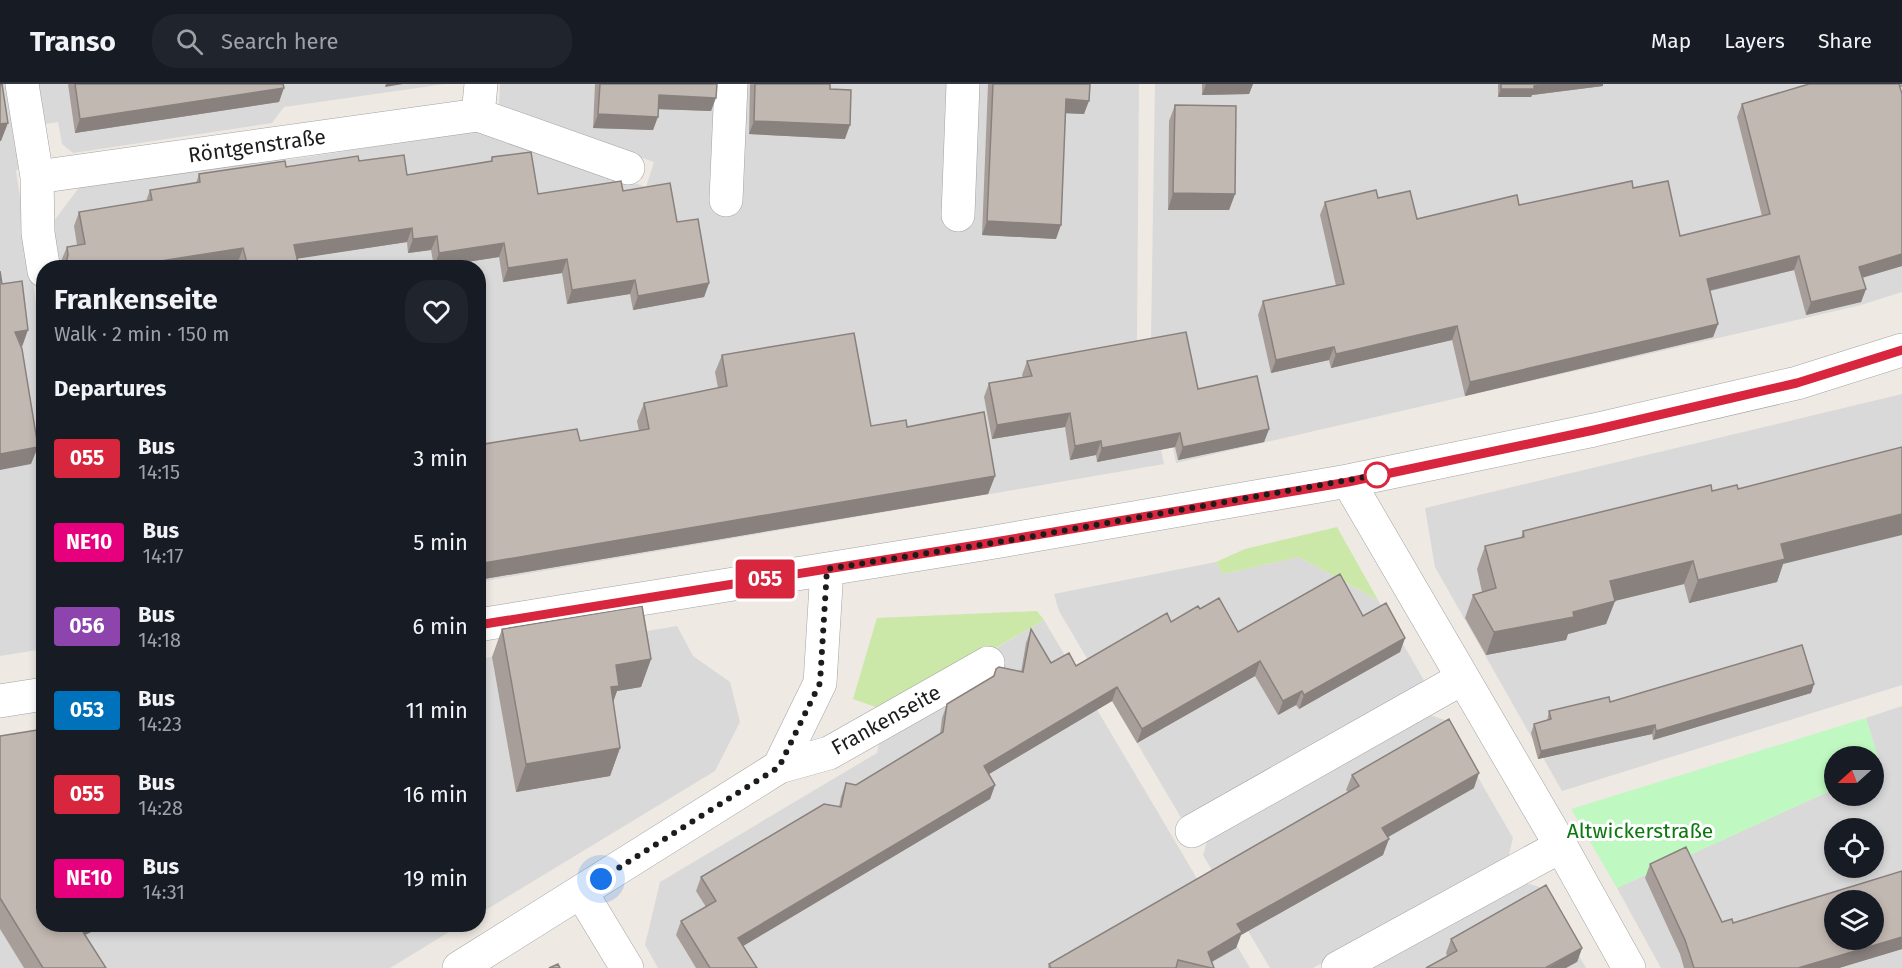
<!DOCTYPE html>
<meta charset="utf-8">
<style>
:root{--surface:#171b24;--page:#20242c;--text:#f1f3f6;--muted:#9ea1a6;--line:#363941}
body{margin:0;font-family:"Fira Sans",sans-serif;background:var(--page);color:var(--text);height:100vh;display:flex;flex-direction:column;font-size:22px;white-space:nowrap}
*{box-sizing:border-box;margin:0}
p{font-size:20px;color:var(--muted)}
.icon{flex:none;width:33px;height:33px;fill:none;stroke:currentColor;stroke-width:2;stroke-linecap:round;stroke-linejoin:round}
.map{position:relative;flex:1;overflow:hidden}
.details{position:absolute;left:36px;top:176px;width:450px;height:672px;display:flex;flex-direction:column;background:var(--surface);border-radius:24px;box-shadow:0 3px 9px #0003}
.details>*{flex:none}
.badge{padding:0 12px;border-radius:4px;font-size:21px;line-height:39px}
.needle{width:39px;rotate:249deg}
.buttons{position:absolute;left:1824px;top:662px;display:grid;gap:12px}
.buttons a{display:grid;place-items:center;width:60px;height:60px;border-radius:50%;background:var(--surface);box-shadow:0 3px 9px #0003;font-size:30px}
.you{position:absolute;width:30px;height:30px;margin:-15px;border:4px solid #fff;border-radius:50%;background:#1a73e8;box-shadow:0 0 0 9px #1a73e833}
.map>.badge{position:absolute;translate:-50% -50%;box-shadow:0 0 0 3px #fff}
h2{padding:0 18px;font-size:22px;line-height:54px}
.round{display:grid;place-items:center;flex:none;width:63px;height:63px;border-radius:24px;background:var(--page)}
.head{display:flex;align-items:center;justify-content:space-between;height:102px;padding:0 18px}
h1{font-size:28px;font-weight:700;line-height:45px}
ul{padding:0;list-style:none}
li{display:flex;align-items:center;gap:18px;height:84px;padding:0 18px}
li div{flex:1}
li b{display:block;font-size:22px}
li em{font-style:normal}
li .badge{min-width:66px;font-weight:700;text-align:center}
header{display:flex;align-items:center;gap:36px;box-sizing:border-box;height:84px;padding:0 30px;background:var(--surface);border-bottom:2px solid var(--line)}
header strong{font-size:28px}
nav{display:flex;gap:33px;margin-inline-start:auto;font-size:21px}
.search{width:420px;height:54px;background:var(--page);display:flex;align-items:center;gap:15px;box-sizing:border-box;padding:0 21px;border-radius:24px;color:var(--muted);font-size:22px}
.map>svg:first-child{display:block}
.residential{fill:#dad9d9;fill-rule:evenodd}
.grass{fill:#cbe8a8}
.park{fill:#bff8c0}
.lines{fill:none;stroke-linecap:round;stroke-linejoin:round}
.minor-casing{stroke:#a3a3a3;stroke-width:34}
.minor{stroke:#fff;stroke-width:33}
.wall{fill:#a79e99}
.shaded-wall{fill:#88817d}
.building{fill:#c2b8b2;stroke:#88817d;stroke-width:1.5;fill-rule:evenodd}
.line-casing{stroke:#fff;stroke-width:14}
.line{stroke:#d7263d;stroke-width:9}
.walk{stroke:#1c1c1c;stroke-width:6;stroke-dasharray:0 10.8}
.stop-dot{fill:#fff;stroke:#d7263d;stroke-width:3}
.labels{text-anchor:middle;stroke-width:6;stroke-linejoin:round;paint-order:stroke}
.street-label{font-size:21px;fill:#1c1c1c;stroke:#fff}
.park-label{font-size:21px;fill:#0d780f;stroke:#fff}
</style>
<header>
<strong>Transo</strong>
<div class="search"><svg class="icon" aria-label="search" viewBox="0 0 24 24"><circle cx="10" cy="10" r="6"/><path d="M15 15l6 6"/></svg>Search here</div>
<nav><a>Map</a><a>Layers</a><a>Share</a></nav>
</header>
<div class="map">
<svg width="1902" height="884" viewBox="0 0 1902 884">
<rect width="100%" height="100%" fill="#eee9e2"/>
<!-- residential -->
<path class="residential" d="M0,0H13L24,77L16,87L44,271L43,565L0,572Z
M32,0H445L284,23L272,39L73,69L62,60L58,38L38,41Z
M500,0H1139L1137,256L1164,380L479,498L478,183H53L47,146L81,101L279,71L288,76L482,46L646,103L654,78L499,24Z
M1155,0H1902V208L1861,221L1176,379L1151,254Z
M1902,310V601L1562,707L1435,483L1425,424Z
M1299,473L1378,516L1426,600L1183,737L1059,527L1054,510L1216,478L1223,490Z
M1044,536L1250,884H658L645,861L660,798L877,669L880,655L988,569Z
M677,542L693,572L730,598L740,638L715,687L479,830V575Z
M1902,622V884H1661L1617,804L1834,705V711H1874V687L1881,683L1866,634ZM1834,744H1874V783H1834ZM1834,816H1874V855H1834Z
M1427,630L1445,636L1513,754L1508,775L1313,884H1270L1203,771L1208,754Z
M0,669L44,840H462L390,884H0Z
M1521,798L1540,803L1586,884H1367Z"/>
<!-- grass -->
<path class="grass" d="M1337,443L1378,516L1299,473L1223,490L1216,478L1245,465Z
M1037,527L1044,536L887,627L853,615L877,534Z"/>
<!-- park -->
<path class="park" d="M1866,634L1881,684L1874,687V672H1834V705L1617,804L1571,725Z"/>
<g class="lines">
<defs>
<path id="minor" d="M22,0L37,93
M478,31L628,84
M726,116L731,0
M958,131L963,0
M44,187L38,149L37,93L478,31L481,0
M1348,397L1561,762L1629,884
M478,541L983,460L1348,397L1594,346L1797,299L1902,266
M0,617L44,610
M779,683L829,669L988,579
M1192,747L1463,594
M581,808L627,884
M459,884L779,683L820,599L827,485
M1338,884L1561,762"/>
</defs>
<!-- minor casing -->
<use href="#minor" class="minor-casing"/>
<!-- minor -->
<use href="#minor" class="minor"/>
</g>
<!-- wall -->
<path class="wall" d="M68,0H283L279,18L75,49Z
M595,0H717L711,27L659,25L653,46L593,44Z
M750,0H830V5L845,55L749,50Z
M988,0H1090L1084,30L1066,29L1056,155L982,151Z
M1202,0H1253L1249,10L1202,11Z
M1498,0H1603V2L1532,11L1531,13H1498Z
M1902,0V3H1900L1902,182L1862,194L1866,205L1861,218L1806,231L1794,186L1710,207L1718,240L1713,253L1465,312L1452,256L1331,284L1329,276L1271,289L1258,231L1263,217L1336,202L1320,131L1325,118L1378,114L1417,135L1519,121L1633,104L1680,152L1762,132L1737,33L1742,20Z
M1175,21L1235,110L1229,126H1168L1169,37Z
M492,73L538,110L623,107L677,138L709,199L704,213L633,226L630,210L567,220L562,189L503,198L499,173L434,183L431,166L408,169L407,158L297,174L299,183H239L238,178L205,183H62L61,177L67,163L77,161L74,142L79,128L146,117L150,106L196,99L199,90L359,77L407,91L491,77Z
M722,271L871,342L907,343L995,392L988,410L478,496V356L484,360L580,357L639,347L637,337L644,319L718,304L715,288Z
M1027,277L1198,305L1269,345L1264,358L1178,376L1175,363L1097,378L1096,371L1070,376L1065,343L992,355L984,313L989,299L1023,293L1022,291Z
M1738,405L1783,480L1777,498L1689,519L1684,500L1615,517L1606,540L1568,550L1566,556L1486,571L1465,534L1473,511L1482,508L1477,485L1485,462L1521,454L1523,447L1712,407Z
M44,471V483L41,478Z
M1200,525L1238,548L1363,532L1405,554L1400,568L1299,625L1296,621L1278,631L1255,592L1137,659L1112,617L989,690L995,701L990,715L743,862L757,884H696L676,851L681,837L706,823L696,807L701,793L839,723L841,713L846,699L856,701L940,650L942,634L947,620L993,593L996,585L1021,588L1026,559L1031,545L1051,579L1076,582Z
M502,545L651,575L641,603L617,607L613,617L620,664L610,692L516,708L492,573Z
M1814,600L1811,609L1653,656L1652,650L1538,675L1531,649L1534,640L1547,637L1549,627L1610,618Z
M0,652L44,840H108L85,851L106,884H24L0,845Z
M1352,691L1474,704L1387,753L1383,771L1241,851L1236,864L1212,878L1214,884H1048L1049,880L1348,708L1346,706Z
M1650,780L1722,838L1733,839L1902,787V865L1839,884H1684L1680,870L1645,794Z
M1451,855L1582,864L1577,878L1447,872L1446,869Z"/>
<!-- shaded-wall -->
<path class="shaded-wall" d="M386,0H403L385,3Z
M1206,0H1253L1249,10L1202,11Z
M1553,0H1603V2L1532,11L1531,13H1498L1501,5L1534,2Z
M284,4L279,18L75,49L80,35Z
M659,11L716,14L711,27L654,25Z
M1066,15L1089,17L1084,30L1061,29Z
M598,30L658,33L653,46L593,44Z
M754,37L850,41L845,55L749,50Z
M8,39L1,57H0V40Z
M1173,109L1235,110L1229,126H1168Z
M987,137L1061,141L1056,155L982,151Z
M412,144L407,158L289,176L294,161Z
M437,152L431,166L408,169L413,155Z
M504,159L499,173L434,183L439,169Z
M243,164L238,178L205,183H140L141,180Z
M1902,170V182L1854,196L1859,183Z
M1799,172L1794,186L1703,208L1707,195Z
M567,175L562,189L503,198L508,184Z
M635,196L630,210L567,220L572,206Z
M709,199L704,213L633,226L638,212Z
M1866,205L1861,218L1806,231L1811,218Z
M1718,240L1713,253L1465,312L1470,298Z
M1457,242L1452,256L1331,284L1336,270Z
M28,246L22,263L15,248Z
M1334,263L1329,276L1271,289L1276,276Z
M1070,329L1065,343L992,355L997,341Z
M1269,345L1264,358L1178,376L1183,363Z
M1180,349L1175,363L1097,378L1102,364Z
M1101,357L1096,371L1070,376L1075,362Z
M38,363L31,380L0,386V370Z
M995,392L988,410L478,496V480Z
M1902,430V451L1783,480L1777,498L1689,519L1698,496L1781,460Z
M1693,477L1684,500L1602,520L1610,497Z
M1615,517L1606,540L1568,550L1566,556L1486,571L1494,548Z
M1405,554L1400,568L1299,625L1304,611Z
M651,575L641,603L617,607L609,630L601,631L616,581Z
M1260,577L1255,592L1137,659L1142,645Z
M1814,600L1811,609L1653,656L1656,647Z
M1117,603L1112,617L979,696L984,682Z
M1302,607L1296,621L1278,631L1283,617Z
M1655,641L1652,650L1538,675L1541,667Z
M620,664L610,692L516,708L526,680Z
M1479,689L1474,704L1376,760L1382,744Z
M995,701L990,715L733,868L738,854Z
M1389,755L1383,771L1241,851L1236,864L1204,882L1208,868L1237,840Z
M76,840H108L70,858Z
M1902,853V865L1839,884H1798Z
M1582,864L1577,878L1566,884H1547Z"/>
<!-- building -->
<path class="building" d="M0,0H2L8,39L0,40Z
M75,0H283L284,4L80,35Z
M600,0H717L716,14L659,11L658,33L598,30Z
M755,0H830V5L851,6L850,41L754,37Z
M993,0H1090L1089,17L1066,15L1061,141L987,137Z
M1501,0H1553L1534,2V5H1501Z
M1809,0H1899L1902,10V170L1859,183L1866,205L1811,218L1799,172L1707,195L1718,240L1470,298L1457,242L1336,270L1334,263L1276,276L1263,217L1344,200L1325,118L1376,106L1378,114L1410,107L1417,135L1517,111L1519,121L1632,97L1633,104L1668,97L1680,152L1770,130L1742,20Z
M1175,21L1236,22L1235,110L1173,109Z
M531,68L538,110L621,97L623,107L670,99L677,138L698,135L709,199L638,212L635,196L572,206L567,175L508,184L504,159L439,169L437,152L413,155L412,144L294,161L299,183H248L243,164L141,180L142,183H65L68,171L67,163L85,160L79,128L152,116L150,106L200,98L199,90L285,77L286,83L358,72L359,77L404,71L407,91L492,77V73Z
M0,187L2,200L22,197L28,246L15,248L22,265L38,363L0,370Z
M1186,248L1198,305L1257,292L1269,345L1183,363L1180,349L1102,364L1101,357L1075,362L1070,329L997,341L989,299L1032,292L1027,277Z
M854,249L871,342L906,336L907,343L984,328L995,392L478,480V356L484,355V360L577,345L580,357L649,345L644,319L727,302L722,271Z
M1902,363V430L1781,460L1785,475L1698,496L1693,477L1610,497L1615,517L1573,528L1574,533L1494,548L1473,511L1496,504L1485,462L1524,453L1523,447L1711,401L1712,407L1737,401L1738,405Z
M1340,490L1363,532L1386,519L1405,554L1304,611L1302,607L1283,617L1260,577L1142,645L1117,603L984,682L995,701L738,854L757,884H710L681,837L716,817L701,793L824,720L841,723L846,699L856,701L943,648L947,620L994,592L996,585L999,583L1023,588L1031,545L1051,579L1069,569L1076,582L1167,529L1171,538L1198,522L1200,525L1219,514L1238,548Z
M642,522L651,575L616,581L619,602L611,603L620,664L526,680L502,545Z
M1802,561L1814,600L1656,647L1655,641L1541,667L1534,640L1551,635L1549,627L1609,613L1610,618Z
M1449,635L1479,689L1382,744L1389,755L1237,840L1242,848L1208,868L1214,884H1211L1178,876L1176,884H1051L1049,880L1359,702L1352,691Z
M44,645V840H78L106,884H43L0,814V652Z
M1686,763L1722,838L1732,835L1733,839L1902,787V853L1798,884H1694L1685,856L1650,780ZM1834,816H1874V855H1834Z
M1546,801L1582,864L1547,883L1548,884H1426L1457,867L1451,855Z
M558,880L560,884H549Z"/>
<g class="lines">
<defs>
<path id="line" d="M478,541L983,460L1348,398L1594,346L1797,299L1902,266"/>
</defs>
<!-- line casing -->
<use href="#line" class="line-casing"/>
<!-- line -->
<use href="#line" class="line"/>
<!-- walk -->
<path class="walk" d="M601,795L779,683L820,599L827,485L1011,456L1377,391"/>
</g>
<!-- markers -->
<circle class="stop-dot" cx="1377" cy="391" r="12"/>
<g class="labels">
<!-- street labels -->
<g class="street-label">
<text transform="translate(257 62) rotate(-8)" y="7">Röntgenstraße</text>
<text transform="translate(886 636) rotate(-29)" y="7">Frankenseite</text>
</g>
<!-- park labels -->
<g class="park-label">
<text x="1640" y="754">Altwickerstraße</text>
</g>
</g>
</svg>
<div class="buttons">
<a><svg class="needle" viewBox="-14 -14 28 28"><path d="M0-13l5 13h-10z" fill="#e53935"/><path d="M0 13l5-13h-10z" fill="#9ea1a6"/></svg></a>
<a><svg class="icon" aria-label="locate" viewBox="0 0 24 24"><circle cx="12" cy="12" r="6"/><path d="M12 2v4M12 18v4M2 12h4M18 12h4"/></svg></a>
<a><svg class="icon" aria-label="layers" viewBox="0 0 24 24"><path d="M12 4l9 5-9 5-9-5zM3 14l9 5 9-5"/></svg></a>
</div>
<div class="you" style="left:601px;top:795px"></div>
<b class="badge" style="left:765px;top:495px;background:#d7263d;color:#fff">055</b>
<section class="details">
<div class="head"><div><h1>Frankenseite</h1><p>Walk · 2 min · 150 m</p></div><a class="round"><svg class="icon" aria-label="heart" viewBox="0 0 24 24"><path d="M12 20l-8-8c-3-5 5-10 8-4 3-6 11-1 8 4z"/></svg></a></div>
<h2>Departures</h2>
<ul>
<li><span class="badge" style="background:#d7263d;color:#fff">055</span><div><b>Bus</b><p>14:15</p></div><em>3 min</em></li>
<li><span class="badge" style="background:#e6007e;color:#fff">NE10</span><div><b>Bus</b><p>14:17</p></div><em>5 min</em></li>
<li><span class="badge" style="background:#8e44ad;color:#fff">056</span><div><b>Bus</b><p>14:18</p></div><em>6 min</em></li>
<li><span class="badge" style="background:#0072bc;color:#fff">053</span><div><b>Bus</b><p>14:23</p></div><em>11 min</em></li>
<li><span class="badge" style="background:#d7263d;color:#fff">055</span><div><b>Bus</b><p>14:28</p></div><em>16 min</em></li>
<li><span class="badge" style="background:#e6007e;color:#fff">NE10</span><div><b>Bus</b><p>14:31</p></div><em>19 min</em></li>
</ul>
</section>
</div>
